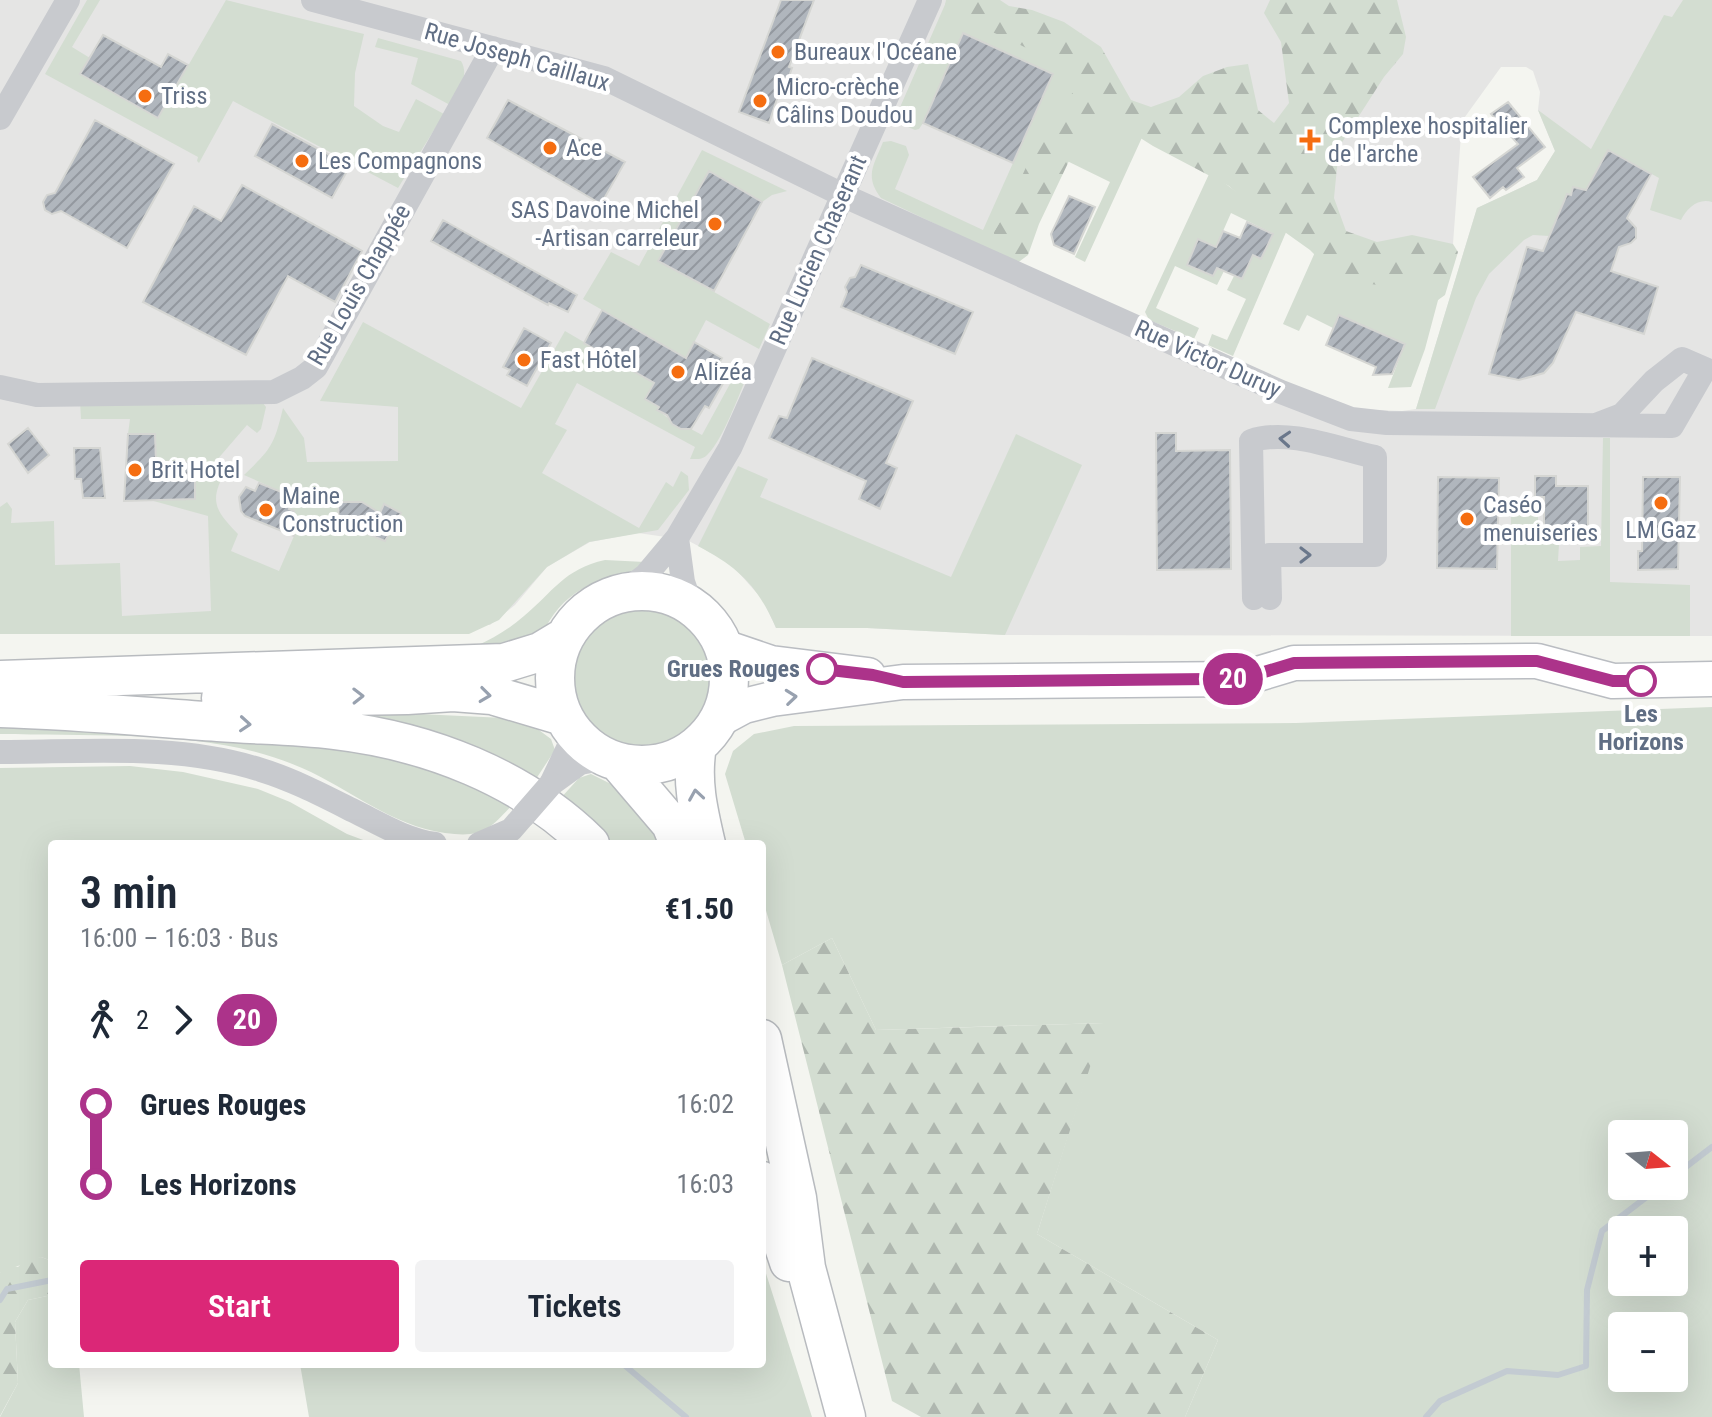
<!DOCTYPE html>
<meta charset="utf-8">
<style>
body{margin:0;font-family:"Roboto Condensed",sans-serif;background:#f2f2f3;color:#1f2937;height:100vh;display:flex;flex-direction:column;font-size:30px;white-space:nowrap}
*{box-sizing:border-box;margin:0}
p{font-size:26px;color:#747a83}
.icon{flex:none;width:44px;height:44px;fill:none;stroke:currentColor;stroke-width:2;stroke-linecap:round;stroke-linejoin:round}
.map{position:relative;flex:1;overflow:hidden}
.sheet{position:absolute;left:48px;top:840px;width:718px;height:528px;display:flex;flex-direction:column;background:#fff;border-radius:8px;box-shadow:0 8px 32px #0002}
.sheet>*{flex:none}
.badge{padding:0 16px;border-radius:26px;font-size:28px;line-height:52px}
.needle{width:52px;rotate:107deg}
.fabs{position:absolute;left:1608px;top:1120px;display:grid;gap:16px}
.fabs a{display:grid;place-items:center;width:80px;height:80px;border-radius:8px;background:#fff;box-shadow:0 8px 32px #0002;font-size:40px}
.map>.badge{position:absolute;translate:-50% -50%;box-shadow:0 0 0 4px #fff}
.legs{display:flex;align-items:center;gap:12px;height:88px;padding:0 32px;font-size:26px}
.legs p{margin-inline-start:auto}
.overview{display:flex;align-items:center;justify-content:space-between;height:136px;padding:0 32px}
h1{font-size:44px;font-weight:600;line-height:60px}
.cta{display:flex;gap:16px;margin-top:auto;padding:16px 32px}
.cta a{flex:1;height:92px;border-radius:8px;background:#db2777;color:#fff;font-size:32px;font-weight:600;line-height:92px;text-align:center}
.cta a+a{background:#f2f2f3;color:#1f2937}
ul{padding:0 32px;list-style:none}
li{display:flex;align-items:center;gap:28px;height:80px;font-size:30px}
li i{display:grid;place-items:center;width:12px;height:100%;margin:0 10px;background:currentColor}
li i::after{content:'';width:20px;height:20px;margin:-10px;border:6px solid;border-radius:50%;background:#fff}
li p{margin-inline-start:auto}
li:first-child i{background:linear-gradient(#0000 50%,currentColor 0)}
li:last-child i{background:linear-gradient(currentColor 50%,#0000 0)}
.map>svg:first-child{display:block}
.built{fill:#e5e5e4;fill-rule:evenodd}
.grass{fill:#d3ddd1;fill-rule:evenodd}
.forest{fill:url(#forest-firs)}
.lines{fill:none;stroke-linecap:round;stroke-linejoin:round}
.stream{stroke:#c3cbd2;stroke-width:6}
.building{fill:url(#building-hatch);stroke:#d5d6d3;stroke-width:2}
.secondary-casing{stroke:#babdc2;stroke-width:37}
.primary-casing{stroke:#b8bbbf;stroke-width:41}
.street{stroke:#c8cace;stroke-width:24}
.secondary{stroke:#fff;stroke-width:34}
.primary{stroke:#fff;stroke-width:38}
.street-bridge{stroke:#c8cace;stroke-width:24}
.oneway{stroke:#6a778b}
.oneway2{stroke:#98a1af}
.line-1-casing{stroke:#fff;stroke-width:18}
.line-1{stroke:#ac338a;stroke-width:12}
.poi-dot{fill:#f56d10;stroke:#fff;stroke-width:3}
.stop-1-dot{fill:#fff;stroke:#ac338a;stroke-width:4}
.labels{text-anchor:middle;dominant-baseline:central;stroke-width:8;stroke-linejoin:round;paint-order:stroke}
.poi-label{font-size:24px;fill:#606e84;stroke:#fff;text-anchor:start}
.street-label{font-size:24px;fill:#606e84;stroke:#fff}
.stop-label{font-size:24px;font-weight:bold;fill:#606e84;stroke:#fff;text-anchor:end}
</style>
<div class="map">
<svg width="1712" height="1417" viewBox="0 0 1712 1417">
<defs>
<pattern id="forest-firs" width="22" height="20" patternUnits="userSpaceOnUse" patternTransform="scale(2)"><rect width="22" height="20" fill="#d3ddd1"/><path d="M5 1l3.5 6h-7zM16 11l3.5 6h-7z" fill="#afb7af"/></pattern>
<pattern id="building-hatch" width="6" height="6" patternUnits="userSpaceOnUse" patternTransform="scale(2)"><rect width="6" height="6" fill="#b0b6bd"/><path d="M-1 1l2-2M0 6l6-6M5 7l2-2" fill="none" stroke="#93989f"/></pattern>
</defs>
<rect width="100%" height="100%" fill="#f4f5f0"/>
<!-- built -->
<path class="built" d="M0,0H1712V636L1005,635L867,628H776L763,600L730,563L687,540L638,533L590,542L547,567L515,605L490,625L0,634ZM1501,67H1526L1533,71L1540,92L1538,110L1555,151L1537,180L1477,208L1416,409L1402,411L1348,409L1014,261L1086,102L1386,275L1430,252L1453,244L1462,121Z"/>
<!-- grass -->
<path class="grass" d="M87,0H100L72,47L90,58L81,74L158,118L226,0L364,34L355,73L354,106L383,126L399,132L416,99L444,114L398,188L233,101L199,163L197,161L198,157L45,74Z
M947,0L1099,74L1145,131L1085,262L1075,257L1110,182L1061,158L1013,261L881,198C864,176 874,165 883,142L891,141L906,146L909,155L895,189L983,230L1013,163L923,123L919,129L915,130L894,121Z
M1683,0H1712V202C1698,198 1687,208 1681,220L1650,210L1659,178L1608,150L1590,182V191L1574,187L1571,195L1567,194L1549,236L1533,235L1524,240L1489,274L1476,298L1435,409H1416L1477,208L1537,180L1555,151L1538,110L1591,149L1664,15L1672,17Z
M378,38L461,61C470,76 458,91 450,105L411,84L418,58L375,47Z
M702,150L787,191L772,195L762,202L709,171L658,260L770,324L759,349L706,320L686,358L583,299L611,252L639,266Z
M1210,172L1287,230L1233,356L1208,345L1212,334L1227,340L1246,299L1227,290L1234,276L1242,279L1253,255L1262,258L1272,233L1231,213L1216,247L1198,239L1187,264L1213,276L1217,268L1224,271L1217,285L1175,266L1156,308L1199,328L1194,339L1149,320L1145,312Z
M1453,244L1425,349L1411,387L1388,388L1405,344L1340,315L1333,328L1307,315L1299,331L1283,324L1316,250Z
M363,322L521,408L565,331L654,383L646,399L659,407L658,410L681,429H691L702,435L737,371L747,376C738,397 723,439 708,454C703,460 697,459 690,459L695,447L577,383L555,424L567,430L542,473L639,528L666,482L673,487L681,471L688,476L689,490L658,530L589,542L547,567L499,620L469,634H0V507L7,502L12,509L11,523L54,521L55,565L120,563L122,616L211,611L208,516L150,500L195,499V461L156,462L155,434H128L130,419H81L80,401L260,399L266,407L261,429L257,433L247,425L216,461L227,469C208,501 215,510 238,534L231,551L279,571L294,536V512L289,509L294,497L244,475C272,448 274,445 283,408L304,438L307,462L398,461V407L320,401Z
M1016,434L1082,465L1005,635L867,628H776C757,585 739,568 698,546L738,466L768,479L760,497L951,577Z
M1603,438H1610V582L1690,585V636H1511V503H1538V544H1559L1558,561L1580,560V547L1601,546Z
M605,560L645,562L639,570C596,578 560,592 542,636L522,646H476C494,638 509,629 524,616C553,592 564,569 605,560Z
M568 679a73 73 0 1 1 146 0a73 73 0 1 1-146 0Z
M1712,707V1417H1185L1218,1340L1037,1234L1103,1023L876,1030L832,938L782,965L762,897V844H746L725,774L733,751L754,734L794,726L1296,723ZM1622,1134H1674V1186H1622ZM1622,1230H1674V1282H1622ZM1622,1326H1674V1378H1622Z
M355,711L524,719L551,739L555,750L534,782L356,723Z
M0,721L372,750L465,777L513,804C489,830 482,838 445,833C392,826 350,789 302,768C212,728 96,737 0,734Z
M130,766L183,772L258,789L290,802L347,834L374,844H52V1261L41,1257L0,1273V768Z
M591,774L625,791L663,844H607L559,800L579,778Z
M762,1261L812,1417H309L300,1364H762Z
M52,1295V1364H79L84,1417H0L18,1383L15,1322L28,1300Z"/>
<!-- forest -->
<path class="forest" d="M946,0H1000L1009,6L1032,10L1064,22L1101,47L1131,100L1151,107L1179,97L1203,76L1227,67L1248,64L1258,110L1274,123L1289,103L1281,42L1264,13L1270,0H1397L1406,37L1403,54L1384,77L1339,147L1334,198L1346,231L1377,242L1412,235L1453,244L1458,252L1445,295L1438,300L1418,274L1386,286L1355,282L1326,266L1310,250L1258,213L1229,186L1153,146L1112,120L1101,116L1089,119L1039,224L1028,255L1012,267L995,258L994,232L1006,212L1031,156L1058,110L1075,90V72C1050,62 1030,49 1006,38C983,27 963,24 945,5Z
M832,938L876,1030L1104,1023L1037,1234L1218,1340L1185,1417H921L892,1401L782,965Z
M41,1257L52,1261V1295L28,1300L15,1322L18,1383L0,1416V1273L7,1266L18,1267L26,1259Z"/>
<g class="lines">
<!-- stream -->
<path class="stream" d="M1674,1176L1712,1147
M0,1300L7,1289L52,1280
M623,1364L686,1417
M1426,1417L1440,1401L1507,1371L1558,1375L1586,1366L1587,1290L1602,1231L1661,1186"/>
</g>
<!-- building -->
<path class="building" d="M781,0H814L789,67L792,68L783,94L779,93L769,123L739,112Z
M963,33L1053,74L1013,163L923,123Z
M103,35L161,67L168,54L188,65L158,118L80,74Z
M508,100L625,162L601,204L487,138Z
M1508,102L1545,147L1517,168L1524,177L1506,190L1503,187L1490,198L1473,177L1518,144L1491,114Z
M95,120L174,164L127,248L61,211L52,214L45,210L43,202L47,195L55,193Z
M272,124L350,166L332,198L255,156Z
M1608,150L1651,174L1627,218L1636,228V238L1631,243L1619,247L1611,271L1658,287L1644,334L1576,312L1553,363L1544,373L1519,380L1489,374L1527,247L1543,251L1567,194L1571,195L1573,187L1586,190Z
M709,171L762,202L714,291L658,261Z
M242,185L362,251L335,302L288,276L246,355L143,302L194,206L221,221Z
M1069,196L1095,207L1074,254L1054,245L1051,234Z
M443,220L577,295L568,312L549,303L548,305L431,241Z
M1247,222L1273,234L1261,259L1253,255L1242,279L1217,268L1213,276L1187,265L1198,239L1216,247L1223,231L1240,238Z
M861,265L973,312L955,354L841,307L847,292L845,287L850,278L855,277Z
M602,310L686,358L694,342L722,358L718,365L723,368L719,376L725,380L709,408L705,406L691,429H681L672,424L667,415L657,410L659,407L645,399L654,383L584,343Z
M1339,315L1405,344L1392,374L1373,375L1376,367L1326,345Z
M524,328L551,343L527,386L507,375L510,370L503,367Z
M812,358L913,401L886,463L897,468L880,509L859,499L866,481L769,438L779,416L787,418Z
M28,428L49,455L28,473L8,444Z
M1156,433H1176V451L1230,450L1231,569L1157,570Z
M128,434H155L156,462L195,461V499L124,501Z
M74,448H100L105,498H83L81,479H75Z
M1535,476H1556V486H1588V539H1544V497H1535Z
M1438,477L1499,478L1497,569L1437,568Z
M1643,477H1680L1678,569L1638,570V551H1642Z
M259,483L294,497L289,509L294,511V536L245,516L241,511L239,497L246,487L255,491Z
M338,502H362L380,513L384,504L401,513L385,541L353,528L339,529Z"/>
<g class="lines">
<defs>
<path id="secondary" d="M724,647L771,663L868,675
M718,720L744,706L772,699L903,682L1241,679L1294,663L1537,661L1613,681L1712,679"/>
<path id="primary" d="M555 678a87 87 0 1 1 174 0a87 87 0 1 1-174 0Z
M0,680L504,663L540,652L565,637
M221,698L407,695L453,692L492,695L563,716
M0,708C73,710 146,717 218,722C257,725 296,725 334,730C428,741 522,777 590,844
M697,746C691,780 698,810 706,844
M619,763L671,824L679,844
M762,1039L797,1198L806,1268L846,1417
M762,1181L789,1262"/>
</defs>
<!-- secondary casing -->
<use href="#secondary" class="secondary-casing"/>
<!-- primary casing -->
<use href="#primary" class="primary-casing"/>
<!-- street -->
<path class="street" d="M313,0L604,78L851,199L1281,392L1351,419L1387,423L1672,426L1705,369L1682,359L1654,381L1622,415L1596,425
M0,118L68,0
M0,387L37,395L274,392L302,378L316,367L493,48
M677,538L683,582L691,605
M624,592L646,575L677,538L730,448L930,0
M1254,598L1251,441C1288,428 1338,449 1375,457V555H1269L1270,598
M0,752C86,752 178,743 261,770C294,780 326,797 356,812C382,825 407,840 435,844
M552,782L570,744L572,731
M551,784L580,763L607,758
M479,844L511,830L524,815"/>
<!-- secondary -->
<use href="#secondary" class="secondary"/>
<!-- primary -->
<use href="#primary" class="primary"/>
<!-- street-bridge -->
<path class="street-bridge" d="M524,815L551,784"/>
</g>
<!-- one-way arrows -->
<defs><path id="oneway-chevron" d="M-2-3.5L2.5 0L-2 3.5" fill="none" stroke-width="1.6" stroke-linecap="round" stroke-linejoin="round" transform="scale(2)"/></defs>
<g class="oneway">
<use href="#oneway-chevron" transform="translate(1285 439) rotate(-176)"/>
<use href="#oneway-chevron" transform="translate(1305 555)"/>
</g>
<g class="oneway2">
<use href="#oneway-chevron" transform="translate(485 695) rotate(7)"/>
<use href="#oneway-chevron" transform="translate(358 696) rotate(-1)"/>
<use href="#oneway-chevron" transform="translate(791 697) rotate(-6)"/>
<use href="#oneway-chevron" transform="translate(245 724) rotate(4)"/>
<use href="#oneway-chevron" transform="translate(696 795) rotate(-99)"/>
</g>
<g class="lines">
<defs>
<path id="line-1" d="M822,669L873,675L903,682L1210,679H1241L1294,663L1537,661L1613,681H1641"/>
</defs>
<!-- line-1 casing -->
<use href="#line-1" class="line-1-casing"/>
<!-- line-1 -->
<use href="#line-1" class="line-1"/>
</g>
<!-- markers -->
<g class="poi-dot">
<circle cx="778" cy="52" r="8"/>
<circle cx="145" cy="96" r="8"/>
<circle cx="760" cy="101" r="8"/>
<path d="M1306 128h8v8h8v8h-8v8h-8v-8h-8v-8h8z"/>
<circle cx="550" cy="148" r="8"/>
<circle cx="302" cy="161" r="8"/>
<circle cx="715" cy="224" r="8"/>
<circle cx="524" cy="360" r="8"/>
<circle cx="678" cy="372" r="8"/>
<circle cx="135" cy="470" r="8"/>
<circle cx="1661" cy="503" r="8"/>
<circle cx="266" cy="510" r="8"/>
<circle cx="1467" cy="519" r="8"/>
</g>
<g class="stop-1-dot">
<circle cx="822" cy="669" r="14"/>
<circle cx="1641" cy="681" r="14"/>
</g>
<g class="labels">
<!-- poi labels -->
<g class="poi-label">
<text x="794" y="52">Bureaux l'Océane</text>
<text x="776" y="87">Micro-crèche<tspan x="776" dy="28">Câlins Doudou</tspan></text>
<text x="161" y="96">Triss</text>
<text x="1328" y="126">Complexe hospitalier<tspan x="1328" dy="28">de l'arche</tspan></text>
<text x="566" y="148">Ace</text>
<text x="318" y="161">Les Compagnons</text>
<text x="699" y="210" text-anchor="end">SAS Davoine Michel<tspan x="699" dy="28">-Artisan carreleur</tspan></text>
<text x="540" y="360">Fast Hôtel</text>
<text x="694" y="372">Alizéa</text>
<text x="151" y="470">Brit Hotel</text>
<text x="282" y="496">Maine<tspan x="282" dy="28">Construction</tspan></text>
<text x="1483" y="505">Caséo<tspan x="1483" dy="28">menuiseries</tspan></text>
<text x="1661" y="530" text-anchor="middle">LM Gaz</text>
</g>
<!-- street labels -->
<g class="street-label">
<text transform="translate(517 57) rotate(16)">Rue Joseph Caillaux</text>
<text transform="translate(818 250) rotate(-66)">Rue Lucien Chaserant</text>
<text transform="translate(359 285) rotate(-60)">Rue Louis Chappée</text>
<text transform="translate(1208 359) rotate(24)">Rue Victor Duruy</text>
</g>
<!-- stop labels -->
<g class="stop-label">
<text x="800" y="669">Grues Rouges</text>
<text x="1641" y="714" text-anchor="middle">Les<tspan x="1641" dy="28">Horizons</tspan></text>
</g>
</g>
</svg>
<div class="fabs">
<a><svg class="needle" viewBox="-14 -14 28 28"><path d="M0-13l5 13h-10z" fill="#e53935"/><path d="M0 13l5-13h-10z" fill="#747a83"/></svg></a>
<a>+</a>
<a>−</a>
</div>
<b class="badge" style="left:1233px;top:679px;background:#ac338a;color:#fff">20</b>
<section class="sheet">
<div class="overview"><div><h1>3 min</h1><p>16:00 – 16:03 · Bus</p></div><b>€1.50</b></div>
<div class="legs"><svg class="icon" aria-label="walk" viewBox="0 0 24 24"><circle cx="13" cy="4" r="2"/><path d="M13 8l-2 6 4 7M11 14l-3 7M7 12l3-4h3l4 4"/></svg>2<svg class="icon" aria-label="forward" viewBox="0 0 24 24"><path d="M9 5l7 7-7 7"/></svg><b class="badge" style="background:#ac338a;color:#fff">20</b></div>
<ul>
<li><i style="color:#ac338a"></i><b>Grues Rouges</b><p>16:02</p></li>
<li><i style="color:#ac338a"></i><b>Les Horizons</b><p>16:03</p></li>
</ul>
<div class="cta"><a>Start</a><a>Tickets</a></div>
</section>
</div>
